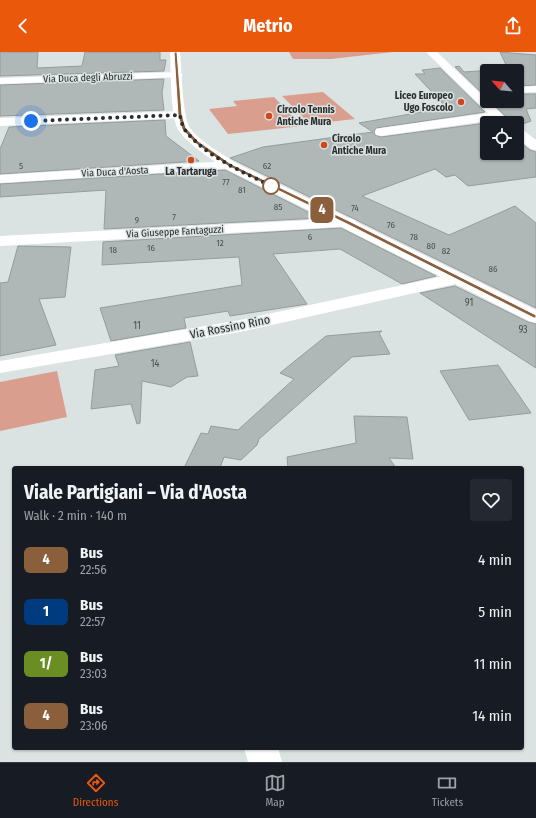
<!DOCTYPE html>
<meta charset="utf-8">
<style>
body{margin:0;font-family:"Fira Sans Condensed",sans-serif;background:#242831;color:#f1f3f6;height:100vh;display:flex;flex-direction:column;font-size:15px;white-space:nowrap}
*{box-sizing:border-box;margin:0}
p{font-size:13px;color:#9ea1a6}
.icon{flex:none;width:22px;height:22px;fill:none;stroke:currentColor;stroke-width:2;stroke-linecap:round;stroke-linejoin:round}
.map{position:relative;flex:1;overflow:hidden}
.side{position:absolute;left:12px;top:414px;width:512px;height:284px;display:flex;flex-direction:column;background:#171b24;border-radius:4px;box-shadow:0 1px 3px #0004}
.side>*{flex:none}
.badge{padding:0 8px;border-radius:6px;font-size:14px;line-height:26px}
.needle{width:26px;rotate:297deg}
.tools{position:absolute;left:480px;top:12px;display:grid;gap:8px}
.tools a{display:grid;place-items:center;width:44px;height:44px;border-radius:4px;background:#171b24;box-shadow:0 1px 3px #0004;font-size:20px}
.you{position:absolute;width:20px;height:20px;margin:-10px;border:3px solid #fff;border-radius:50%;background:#1a73e8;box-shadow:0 0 0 6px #1a73e833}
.map>.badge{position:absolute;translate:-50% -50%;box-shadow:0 0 0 2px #fff}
.round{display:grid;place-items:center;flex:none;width:42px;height:42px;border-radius:4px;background:#242831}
.head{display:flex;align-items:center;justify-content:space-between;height:68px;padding:0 12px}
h1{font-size:19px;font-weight:700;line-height:30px}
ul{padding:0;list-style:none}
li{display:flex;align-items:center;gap:12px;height:52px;padding:0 12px}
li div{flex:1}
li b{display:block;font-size:15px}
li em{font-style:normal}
li .badge{min-width:44px;font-weight:700;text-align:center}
header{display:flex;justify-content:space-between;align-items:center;height:52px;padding:0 12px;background:#ea580c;color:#fff;font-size:18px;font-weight:700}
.tabs{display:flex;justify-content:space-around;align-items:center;height:56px;border-top:1px solid #363941;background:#171b24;font-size:11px;color:#9ea1a6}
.tabs a{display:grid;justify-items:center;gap:2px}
.tabs .active{color:#ea580c}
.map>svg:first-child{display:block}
.green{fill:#d99e8d}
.building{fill:#afb7b7;stroke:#959c9c}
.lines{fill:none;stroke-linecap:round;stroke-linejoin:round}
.street{fill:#fff;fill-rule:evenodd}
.secondary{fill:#fff;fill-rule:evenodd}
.line{fill:#8b5e3c;stroke:#fff}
.walk{stroke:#2b2e2e;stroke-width:4;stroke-dasharray:0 7.2}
.poi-dot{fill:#d0471d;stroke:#dae2e2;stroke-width:1.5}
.stop-dot{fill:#fff;stroke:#8b5e3c;stroke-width:2}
.labels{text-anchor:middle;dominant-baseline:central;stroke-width:3;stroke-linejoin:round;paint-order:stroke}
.far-number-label{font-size:9px;fill:#4c5050}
.far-street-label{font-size:10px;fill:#2b2e2e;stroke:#dae2e2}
.far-poi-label{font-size:10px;font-weight:bold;fill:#2b2e2e;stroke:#dae2e2;text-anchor:start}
.number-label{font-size:10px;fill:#4c5050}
.street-label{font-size:12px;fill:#2b2e2e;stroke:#dae2e2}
</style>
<header><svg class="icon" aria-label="back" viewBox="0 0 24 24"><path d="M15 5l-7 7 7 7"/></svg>Metrio<svg class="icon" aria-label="share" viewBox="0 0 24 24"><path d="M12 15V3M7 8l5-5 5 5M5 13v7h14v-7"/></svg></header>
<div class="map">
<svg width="536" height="710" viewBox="0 0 536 710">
<rect width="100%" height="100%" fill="#dae2e2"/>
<!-- green -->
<path class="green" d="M289,0H393L331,7H293Z
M323,40L355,67L310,72L282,44Z
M274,45L302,74L228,82L209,57L237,54L233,49Z
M57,319L67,365L0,379V330Z"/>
<!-- building -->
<path class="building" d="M0,0H38L37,16L82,14L85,0H160V8H166L164,19L0,24Z
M500,0L536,3V33L517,34V19H487V46L455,15L459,14L464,20L508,17Z
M440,16L485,60L376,76L374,80L375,83L381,85L494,70L496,71H487V101H517V88L530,98L536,100V125L468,134L455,123L446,125L435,117L362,144L449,183L515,154L536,171V256L230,106L263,95L373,80L359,71L422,60L418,57L445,54L415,22H425L422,18Z
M164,27L162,41L164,58L0,64V33Z
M517,42H536V56L526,57L531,69L517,74V71H512L490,49H517Z
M165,68L166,84L199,109L0,122V97L9,75Z
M225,118L320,166L104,177L106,138L0,145V132Z
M341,176L436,224L402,232L340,197L273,202L307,252L230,264L228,259L184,266L186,276L111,289L100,256L242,233L239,205L102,213L103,190Z
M18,194L71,195L65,245L39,247L56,293L0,304V231L8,230Z
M455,234L528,270L536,272V316L420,241Z
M382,279L379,281L390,302L352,305L259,387L257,393L241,408L224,405L220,416H184L201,381L208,382L211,374L238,378L294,327L280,321L326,284Z
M190,290L198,324L187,325L171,335L142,329L140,371L137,372L131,352L91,357L95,318L119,314L115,303Z
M498,313L531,361L469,368L440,319Z
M354,364L407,365L413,407L389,406L396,416H288L287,405L356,391Z"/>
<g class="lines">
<!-- street -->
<path class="street" d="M426,0H437L511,71H498L495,68L381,84L376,83L375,80L376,77L381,76L488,61Z
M177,20L183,23L181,25L0,32V26Z
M536,34V40L517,41V35Z
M180,59L184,60L186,63L184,66L0,74V66Z
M517,76L522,77L536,88V98L531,97L517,86Z
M229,109L234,110L236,113L234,116L0,131V123Z
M349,166L355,168L357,171L355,174L0,194V184Z
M458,221L464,222L467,226L464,230L240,280L0,321V309L240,268Z
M244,696H278L282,710H248Z"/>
<!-- secondary -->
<path class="secondary" d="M170,0H180C182,16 182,64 190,76C200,90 220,100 234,110L536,258V271L529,269L224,116C209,105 190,94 179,79C170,67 171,17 170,0Z"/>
</g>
<!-- line -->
<path class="line" d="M174,0H177L182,63L186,76L198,89L231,112L351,170L536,263V266H534L347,172L228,114L195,91L182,77L178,63Z"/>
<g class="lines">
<!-- walk -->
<path class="walk" d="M31,69L180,63C181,68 182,74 185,78C205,104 243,120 271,134"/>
</g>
<!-- markers -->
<g class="poi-dot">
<circle cx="461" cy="50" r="4"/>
<circle cx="269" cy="64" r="4"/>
<circle cx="324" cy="93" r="4"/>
<circle cx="191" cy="108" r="4"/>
</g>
<circle class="stop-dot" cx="271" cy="134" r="8"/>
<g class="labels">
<!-- far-number labels -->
<g class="far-number-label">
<text x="21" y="114">5</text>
<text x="267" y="114">62</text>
<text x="226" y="130">77</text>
<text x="242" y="138">81</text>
<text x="278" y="155">85</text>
<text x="355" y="156">74</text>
<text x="174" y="165">7</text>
<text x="137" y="168">9</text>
<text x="391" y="173">76</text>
<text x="310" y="185">6</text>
<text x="414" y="185">78</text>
<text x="220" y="191">12</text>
<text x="431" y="194">80</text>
<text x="151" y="196">16</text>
<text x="113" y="198">18</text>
<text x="446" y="199">82</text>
<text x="493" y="217">86</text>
</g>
<!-- far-street labels -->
<g class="far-street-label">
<text transform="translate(88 26) rotate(-2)">Via Duca degli Abruzzi</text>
<text transform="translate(115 120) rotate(-3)">Via Duca d'Aosta</text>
<text transform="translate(175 180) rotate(-3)">Via Giuseppe Fantaguzzi</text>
</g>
<!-- far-poi labels -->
<g class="far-poi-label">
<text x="453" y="44" text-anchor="end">Liceo Europeo<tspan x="453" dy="12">Ugo Foscolo</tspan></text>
<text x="277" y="58">Circolo Tennis<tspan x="277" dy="12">Antiche Mura</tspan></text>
<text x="332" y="87">Circolo<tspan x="332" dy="12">Antiche Mura</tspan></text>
<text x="191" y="120" text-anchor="middle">La Tartaruga</text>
</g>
<!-- number labels -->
<g class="number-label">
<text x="469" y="251">91</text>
<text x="137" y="274">11</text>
<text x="523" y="278">93</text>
<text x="155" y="312">14</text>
</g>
<!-- street labels -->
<g class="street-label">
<text transform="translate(230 275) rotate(-11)">Via Rossino Rino</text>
</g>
</g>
</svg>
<div class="tools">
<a><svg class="needle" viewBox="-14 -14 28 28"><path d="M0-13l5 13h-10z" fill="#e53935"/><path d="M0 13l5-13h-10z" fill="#9ea1a6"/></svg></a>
<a><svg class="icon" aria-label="locate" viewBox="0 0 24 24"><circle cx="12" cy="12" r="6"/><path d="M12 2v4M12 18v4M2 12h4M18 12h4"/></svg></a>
</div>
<div class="you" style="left:31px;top:69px"></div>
<b class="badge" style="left:322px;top:158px;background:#8b5e3c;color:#fff">4</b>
<section class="side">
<div class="head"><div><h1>Viale Partigiani – Via d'Aosta</h1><p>Walk · 2 min · 140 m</p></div><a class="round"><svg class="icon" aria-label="heart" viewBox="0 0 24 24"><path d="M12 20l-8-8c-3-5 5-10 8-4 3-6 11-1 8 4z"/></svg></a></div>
<ul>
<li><span class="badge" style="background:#8b5e3c;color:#fff">4</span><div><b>Bus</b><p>22:56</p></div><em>4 min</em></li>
<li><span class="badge" style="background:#003b80;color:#fff">1</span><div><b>Bus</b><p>22:57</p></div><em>5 min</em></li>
<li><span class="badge" style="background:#6b8e23;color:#fff">1/</span><div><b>Bus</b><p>23:03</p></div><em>11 min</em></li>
<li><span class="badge" style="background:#8b5e3c;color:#fff">4</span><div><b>Bus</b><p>23:06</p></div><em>14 min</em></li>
</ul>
</section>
</div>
<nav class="tabs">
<a class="active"><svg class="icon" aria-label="directions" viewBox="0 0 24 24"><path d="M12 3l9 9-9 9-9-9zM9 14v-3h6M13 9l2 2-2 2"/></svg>Directions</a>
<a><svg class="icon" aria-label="map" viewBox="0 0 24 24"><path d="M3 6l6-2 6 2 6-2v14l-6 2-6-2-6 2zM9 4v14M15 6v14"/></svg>Map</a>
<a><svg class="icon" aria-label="tickets" viewBox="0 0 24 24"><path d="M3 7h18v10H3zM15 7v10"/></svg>Tickets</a>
</nav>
